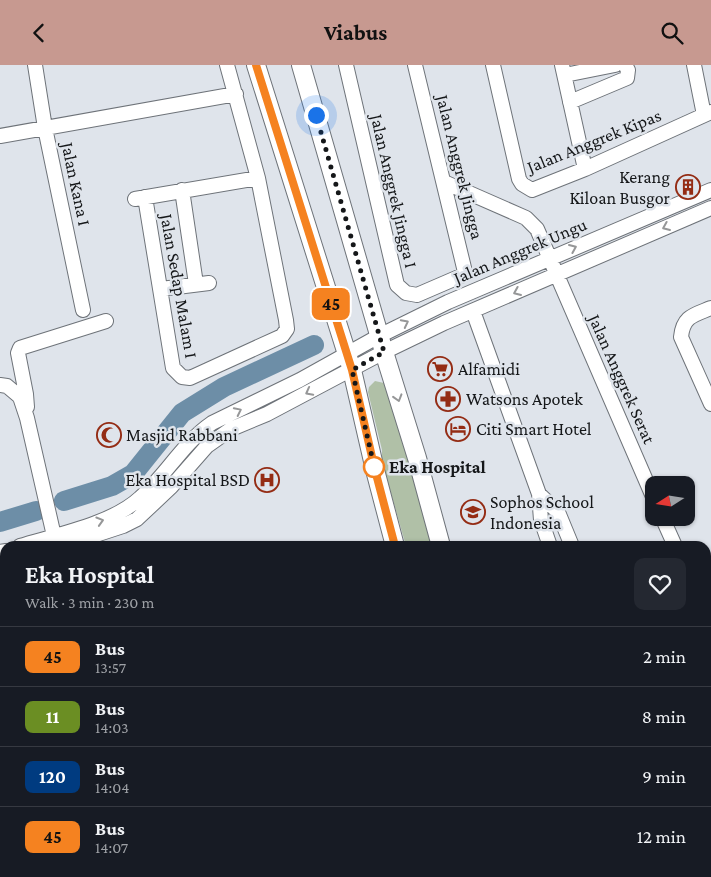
<!DOCTYPE html>
<meta charset="utf-8">
<style>
body{margin:0;font-family:"Crimson Pro",serif;background:#242831;color:#f1f3f6;height:100vh;display:flex;flex-direction:column;font-size:19px;white-space:nowrap}
*{box-sizing:border-box;margin:0}
p{font-size:16px;color:#9ea1a6}
.icon{flex:none;width:28px;height:28px;fill:none;stroke:currentColor;stroke-width:2;stroke-linecap:round;stroke-linejoin:round}
.map{position:relative;flex:1;overflow:hidden}
.details{position:absolute;left:0px;top:476px;width:711px;height:336px;display:flex;flex-direction:column;background:#171b24;border-radius:15px 15px 0 0;box-shadow:0 1px 4px #0004}
.details>*{flex:none}
.badge{padding:0 10px;border-radius:8px;font-size:18px;line-height:32px}
.needle{width:32px;rotate:258deg}
.tools{position:absolute;left:645px;top:411px;display:grid;gap:10px}
.tools a{display:grid;place-items:center;width:50px;height:50px;border-radius:10px;background:#171b24;box-shadow:0 1px 4px #0004;font-size:25px}
.you{position:absolute;width:25px;height:25px;margin:-12px;border:4px solid #fff;border-radius:50%;background:#1a73e8;box-shadow:0 0 0 8px #1a73e833}
.map>.badge{position:absolute;translate:-50% -50%;box-shadow:0 0 0 2px #fff}
.round{display:grid;place-items:center;flex:none;width:52px;height:52px;border-radius:10px;background:#242831}
.summary{display:flex;align-items:center;justify-content:space-between;height:85px;padding:0 25px}
h1{font-size:24px;font-weight:700;line-height:38px}
ul{padding:0;list-style:none}
li{display:flex;align-items:center;gap:15px;height:60px;padding:0 25px;border-top:1px solid #363941}
li div{flex:1}
li b{display:block;font-size:19px}
li em{font-style:normal}
li .badge{min-width:55px;font-weight:700;text-align:center}
header{display:flex;justify-content:space-between;align-items:center;height:65px;padding:0 25px;background:#c79990;color:#111;font-size:22px;font-weight:700}
.map>svg:first-child{display:block}
.green{fill:#b0c0a7}
.lines{fill:none;stroke-linecap:round;stroke-linejoin:round}
.river{stroke:#6d8ea7;stroke-width:20}
.minor-casing{stroke:#6e7379;stroke-width:16}
.major-casing{stroke:#6e7379;stroke-width:20}
.minor{stroke:#fff;stroke-width:14}
.major{stroke:#fff;stroke-width:18}
.oneway{stroke:#969798}
.line-casing{stroke:#fff;stroke-width:11}
.line{stroke:#f58220;stroke-width:8}
.walk{stroke:#151719;stroke-width:5;stroke-dasharray:0 9}
.stop-dot{fill:#fff;stroke:#f58220;stroke-width:2.5}
.labels{text-anchor:middle;dominant-baseline:central;stroke-width:5;stroke-linejoin:round;paint-order:stroke}
.street-label{font-size:18px;fill:#151719;stroke:#dfe4eb}
.poi-label{font-size:18px;fill:#151719;stroke:#dfe4eb;text-anchor:start}
.stop-label{font-size:18px;font-weight:bold;fill:#151719;stroke:#dfe4eb;text-anchor:start}
</style>
<header><svg class="icon" aria-label="back" viewBox="0 0 24 24"><path d="M15 5l-7 7 7 7"/></svg>Viabus<svg class="icon" aria-label="search" viewBox="0 0 24 24"><circle cx="10" cy="10" r="6"/><path d="M15 15l6 6"/></svg></header>
<div class="map">
<svg width="711" height="812" viewBox="0 0 711 812">
<rect width="100%" height="100%" fill="#dfe4eb"/>
<!-- green -->
<path class="green" d="M375,316L384,318L387,322L433,481H406L382,397V385L368,327L369,322Z
M706,597L711,609V742L706,744Z
M300,808H477L478,812H299Z"/>
<g class="lines">
<!-- river -->
<path class="river" d="M64,436L112,421L133,409L182,348L224,322L314,280
M0,457L36,446"/>
<defs>
<path id="minor" d="M35,0L45,63L83,245
M346,0L397,220L406,228L417,230L461,211L465,207L415,0
M493,0L519,114L522,119L532,125L585,104L711,47
M562,0L585,104
M694,0L704,50
M565,10L615,0
M570,37L627,13L628,5L625,0
M0,71L236,29
M444,117L526,153L537,164L654,434
M182,125L196,219
M145,132L173,303L182,312L190,313L282,271L287,264L286,255L258,113L227,0
M135,134L258,113
M161,224L209,218
M711,243C694,250 683,251 681,272L711,339
M473,246L539,429L541,455L550,481
M0,320L7,321L20,332L27,353L54,471
M27,342L26,329L18,288L20,283L106,256
M539,429L558,447L572,481
M662,452L675,481
M20,481C56,470 112,459 140,433C166,410 183,378 212,358L300,315L379,271L448,237L711,125
M62,481L123,461L137,454L171,422L207,381L231,364L267,349L384,287L444,258L711,143
M0,487L5,486
M0,504L5,500
M706,554L711,565
M0,567L5,589
M0,633L5,653
M0,733L5,731
M0,750L5,747
M60,808L61,812
M75,808L77,812
M288,812L290,808
M701,812L711,808"/>
<path id="major" d="M256,0L352,305L375,405L395,481
M301,0L384,287L417,393L441,481
M706,755L711,753
M706,792L711,790
M491,808L492,812
M579,812L588,808
M662,812L671,808"/>
</defs>
<!-- minor casing -->
<use href="#minor" class="minor-casing"/>
<!-- major casing -->
<use href="#major" class="major-casing"/>
<!-- minor -->
<use href="#minor" class="minor"/>
<!-- major -->
<use href="#major" class="major"/>
</g>
<!-- one-way arrows -->
<defs><path id="oneway-chevron" d="M-2-3.5L2.5 0L-2 3.5" fill="none" stroke-width="1.6" stroke-linecap="round" stroke-linejoin="round" transform="scale(1.25)"/></defs>
<g class="oneway">
<use href="#oneway-chevron" transform="translate(666 162) rotate(157)"/>
<use href="#oneway-chevron" transform="translate(573 183) rotate(-23)"/>
<use href="#oneway-chevron" transform="translate(517 227) rotate(157)"/>
<use href="#oneway-chevron" transform="translate(405 258) rotate(-27)"/>
<use href="#oneway-chevron" transform="translate(309 327) rotate(152)"/>
<use href="#oneway-chevron" transform="translate(398 333) rotate(73)"/>
<use href="#oneway-chevron" transform="translate(238 346) rotate(-26)"/>
<use href="#oneway-chevron" transform="translate(100 456) rotate(-17)"/>
</g>
<g class="lines">
<defs>
<path id="line" d="M256,0L352,305L375,405L395,481"/>
</defs>
<!-- line casing -->
<use href="#line" class="line-casing"/>
<!-- line -->
<use href="#line" class="line"/>
<!-- walk -->
<path class="walk" d="M316,50L384,287L352,305L375,405L374,402"/>
</g>
<!-- icons -->
<defs>
<symbol id="building-ring" viewBox="-11 -11 22 22"><circle r="9.5" fill="#dfe4eb" stroke="#942c14" stroke-width="1.5"/><path d="M-4-6H4V6H1V3H-1V6H-4ZM-2.5-4.3h1.7v1.8h-1.7ZM.8-4.3h1.7v1.8H.8ZM-2.5-1h1.7V.8h-1.7ZM.8-1h1.7V.8H.8Z" fill="#942c14"/></symbol>
<symbol id="supermarket-ring" viewBox="-11 -11 22 22"><circle r="9.5" fill="#dfe4eb" stroke="#942c14" stroke-width="1.5"/><path d="M-6-5.5h2.5l.6 2H6L4.5 2H-2.5L-4.4-4H-6ZM-1.5 3.2a1.3 1.3 0 1 0 .1 0ZM3 3.2a1.3 1.3 0 1 0 .1 0Z" fill="#942c14"/></symbol>
<symbol id="pharmacy-ring" viewBox="-11 -11 22 22"><circle r="9.5" fill="#dfe4eb" stroke="#942c14" stroke-width="1.5"/><path d="M-2-6h4v4h4v4h-4v4h-4v-4h-4v-4h4Z" fill="#942c14"/></symbol>
<symbol id="hotel-ring" viewBox="-11 -11 22 22"><circle r="9.5" fill="#dfe4eb" stroke="#942c14" stroke-width="1.5"/><path d="M-6-4.5h1.5V1H6V5H4.5V3h-9V5H-6ZM-4 0a1.8 1.8 0 1 1 3.6 0ZM.5 0V-2.5h3Q6-2.5 6 0Z" fill="#942c14"/></symbol>
<symbol id="mosque-ring" viewBox="-11 -11 22 22"><circle r="9.5" fill="#dfe4eb" stroke="#942c14" stroke-width="1.5"/><path d="M3.5-4.9A6 6 0 1 0 3.5 4.9A5 5 0 1 1 3.5-4.9Z" fill="#942c14"/></symbol>
<symbol id="hospital-ring" viewBox="-11 -11 22 22"><circle r="9.5" fill="#dfe4eb" stroke="#942c14" stroke-width="1.5"/><path d="M-5-5h3v3.5h4V-5h3V5h-3V1.5h-4V5h-3Z" fill="#942c14"/></symbol>
<symbol id="school-ring" viewBox="-11 -11 22 22"><circle r="9.5" fill="#dfe4eb" stroke="#942c14" stroke-width="1.5"/><path d="M0-5L7-2L0 1L-7-2ZM-4 1L0 2.5L4 1V4Q0 6-4 4Z" fill="#942c14"/></symbol>
</defs>
<g fill-rule="evenodd">
<use href="#building-ring" x="674" y="108" width="28" height="28"/>
<use href="#supermarket-ring" x="426" y="290" width="28" height="28"/>
<use href="#pharmacy-ring" x="434" y="320" width="28" height="28"/>
<use href="#hotel-ring" x="444" y="350" width="28" height="28"/>
<use href="#mosque-ring" x="95" y="356" width="28" height="28"/>
<use href="#hospital-ring" x="253" y="401" width="28" height="28"/>
<use href="#school-ring" x="459" y="433" width="28" height="28"/>
</g>
<!-- markers -->
<circle class="stop-dot" cx="374" cy="402" r="10"/>
<g class="labels">
<!-- street labels -->
<g class="street-label">
<text transform="translate(594 76) rotate(-22)">Jalan Anggrek Kipas</text>
<text transform="translate(460 102) rotate(76)">Jalan Anggrek Jingga</text>
<text transform="translate(76 119) rotate(78)">Jalan Kana I</text>
<text transform="translate(394 126) rotate(77)">Jalan Anggrek Jingga I</text>
<text transform="translate(520 186) rotate(-23)">Jalan Anggrek Ungu</text>
<text transform="translate(179 221) rotate(80)">Jalan Sedap Malam I</text>
<text transform="translate(622 314) rotate(66)">Jalan Anggrek Serat</text>
</g>
<!-- poi labels -->
<g class="poi-label">
<text x="670" y="112" text-anchor="end">Kerang<tspan x="670" dy="21">Kiloan Busgor</tspan></text>
<text x="458" y="304">Alfamidi</text>
<text x="466" y="334">Watsons Apotek</text>
<text x="476" y="364">Citi Smart Hotel</text>
<text x="126" y="370">Masjid Rabbani</text>
<text x="250" y="415" text-anchor="end">Eka Hospital BSD</text>
<text x="490" y="437">Sophos School<tspan x="490" dy="21">Indonesia</tspan></text>
</g>
<!-- stop labels -->
<g class="stop-label">
<text x="389" y="402">Eka Hospital</text>
</g>
</g>
</svg>
<div class="tools">
<a><svg class="needle" viewBox="-14 -14 28 28"><path d="M0-13l5 13h-10z" fill="#e53935"/><path d="M0 13l5-13h-10z" fill="#9ea1a6"/></svg></a>
</div>
<div class="you" style="left:316px;top:50px"></div>
<b class="badge" style="left:331px;top:239px;background:#f58220;color:#111">45</b>
<section class="details">
<div class="summary"><div><h1>Eka Hospital</h1><p>Walk · 3 min · 230 m</p></div><a class="round"><svg class="icon" aria-label="heart" viewBox="0 0 24 24"><path d="M12 20l-8-8c-3-5 5-10 8-4 3-6 11-1 8 4z"/></svg></a></div>
<ul>
<li><span class="badge" style="background:#f58220;color:#111">45</span><div><b>Bus</b><p>13:57</p></div><em>2 min</em></li>
<li><span class="badge" style="background:#6b8e23;color:#fff">11</span><div><b>Bus</b><p>14:03</p></div><em>8 min</em></li>
<li><span class="badge" style="background:#003b80;color:#fff">120</span><div><b>Bus</b><p>14:04</p></div><em>9 min</em></li>
<li><span class="badge" style="background:#f58220;color:#111">45</span><div><b>Bus</b><p>14:07</p></div><em>12 min</em></li>
</ul>
</section>
</div>
